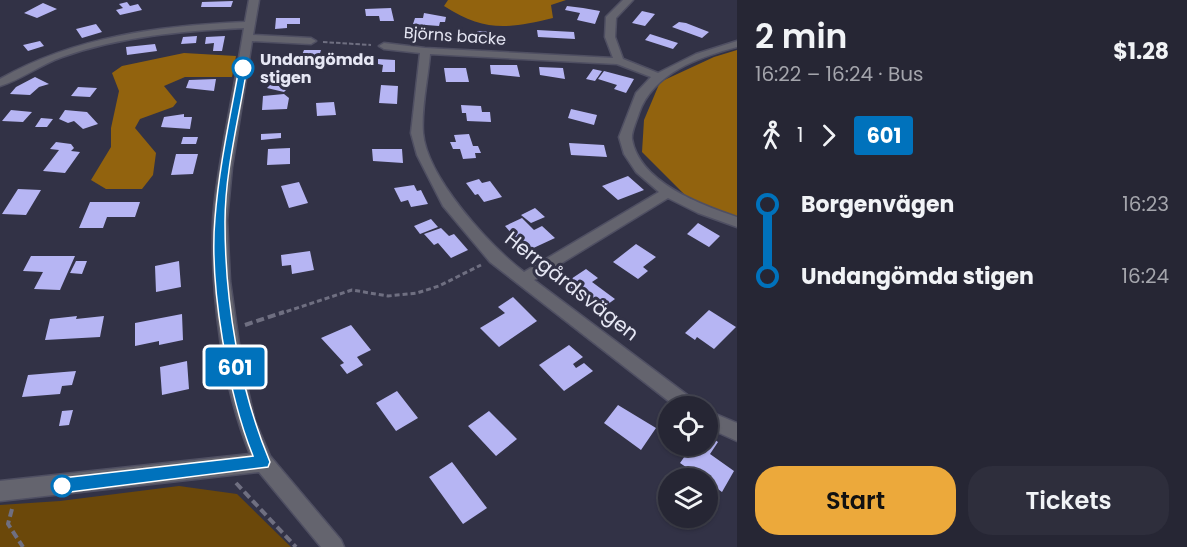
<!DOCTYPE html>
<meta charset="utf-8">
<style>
body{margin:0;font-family:Poppins,sans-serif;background:#2e2e3c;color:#f1f3f6;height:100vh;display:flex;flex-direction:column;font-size:22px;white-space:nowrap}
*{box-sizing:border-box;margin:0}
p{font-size:20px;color:#a4a5ac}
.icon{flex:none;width:33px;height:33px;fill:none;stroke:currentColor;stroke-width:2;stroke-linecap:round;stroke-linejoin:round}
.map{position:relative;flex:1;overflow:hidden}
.details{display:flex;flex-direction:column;background:#262634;width:450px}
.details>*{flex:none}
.badge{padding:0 12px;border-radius:4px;font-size:21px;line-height:39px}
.tools{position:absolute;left:658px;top:396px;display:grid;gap:12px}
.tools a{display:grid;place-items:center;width:60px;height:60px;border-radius:50%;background:#262634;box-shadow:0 2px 4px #0004,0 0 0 2px #42434f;font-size:30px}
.map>.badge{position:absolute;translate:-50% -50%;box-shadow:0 0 0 3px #fff}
.legs{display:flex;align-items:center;gap:9px;height:66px;padding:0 18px;font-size:20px}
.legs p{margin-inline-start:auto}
.head{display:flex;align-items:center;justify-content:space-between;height:102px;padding:0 18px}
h1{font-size:33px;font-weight:600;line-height:45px}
.primary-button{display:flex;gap:12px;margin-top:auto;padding:12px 18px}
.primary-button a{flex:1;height:69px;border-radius:24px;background:#eca93b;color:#111;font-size:24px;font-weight:600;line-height:69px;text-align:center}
.primary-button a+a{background:#2e2e3c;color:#f1f3f6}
ul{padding:0 18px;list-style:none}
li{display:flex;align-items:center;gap:21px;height:72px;font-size:22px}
li i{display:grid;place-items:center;width:9px;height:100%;margin:0 8px;background:currentColor}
li i::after{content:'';width:15px;height:15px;margin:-8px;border:4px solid;border-radius:50%;background:#262634}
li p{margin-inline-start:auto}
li:first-child i{background:linear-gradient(#0000 50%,currentColor 0)}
li:last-child i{background:linear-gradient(currentColor 50%,#0000 0)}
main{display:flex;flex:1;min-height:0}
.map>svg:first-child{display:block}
.green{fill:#6b480a}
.forest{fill:#92630e}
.building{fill:#b6b5f3}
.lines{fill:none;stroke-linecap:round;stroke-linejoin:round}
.minor-casing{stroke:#4f4f62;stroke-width:3}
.path-far2{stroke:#6f6f81;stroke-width:2;stroke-dasharray:4.5 2;stroke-linecap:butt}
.path-far1{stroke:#6f6f81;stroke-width:3;stroke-dasharray:5 3;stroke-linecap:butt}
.path{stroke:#6f6f81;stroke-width:4;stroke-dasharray:8 4;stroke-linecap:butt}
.minor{fill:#64646e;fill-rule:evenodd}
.line-1{fill:#0072bc;stroke:#fff;stroke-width:1.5}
.stop-1-dot{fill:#fff;stroke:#0072bc;stroke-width:3}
.labels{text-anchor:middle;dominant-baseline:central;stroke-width:6;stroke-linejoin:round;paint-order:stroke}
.far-street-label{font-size:16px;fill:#e6e7f4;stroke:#323246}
.far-stop-label{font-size:16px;font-weight:bold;fill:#e6e7f4;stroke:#323246;text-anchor:start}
.street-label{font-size:20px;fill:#e6e7f4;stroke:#323246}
</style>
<main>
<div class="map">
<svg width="737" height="547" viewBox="0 0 737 547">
<rect width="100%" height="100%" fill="#323246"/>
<!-- green -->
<path class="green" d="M179,486L237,494L291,547H0V505L60,501Z"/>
<!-- forest -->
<path class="forest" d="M448,0H566L551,5L553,18C508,29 484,32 444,6Z
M737,50V219L690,200L642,152L644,120L660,82L714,57Z
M184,53L236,56L232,77H185L164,86L177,102L173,107L140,119L135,128L156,153L153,175L142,189H106L91,180L111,147V128L119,91L112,73L122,66Z"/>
<!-- building -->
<path class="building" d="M233,1L231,7H201L202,2Z
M127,2L130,6L138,4L142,10L120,15L116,10L123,8L119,4Z
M43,3L57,9L37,18L24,13Z
M567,6L583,8L600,11L595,24L577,20L580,13L565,10Z
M391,8L394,21H380L379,16H366L365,9Z
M642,11L655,14L645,26L632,23Z
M424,13L446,17L445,22H440L439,26L413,24L415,18H423Z
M276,18H300V24H287V28L275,29Z
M679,22L686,23L709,32L702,38L672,27Z
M96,24L102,32L82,38L76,29Z
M537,30L574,32L575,39L538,37Z
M477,31L494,32V38L476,37Z
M650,34L678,43L673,49L645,40Z
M197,36L196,43L181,44L183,37Z
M225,36L222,51H213L214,43L205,44L206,37Z
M40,41L44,46L28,51L23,45Z
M155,44L157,51L127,55L126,47Z
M304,50H321L317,63H305L307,55H302Z
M378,59L395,60V72H382L383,65L378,64Z
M490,65H517L520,77L491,74Z
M539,67L563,68L565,79L540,75Z
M444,68H466L469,82H446Z
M593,69L602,71L595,81L586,79Z
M604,71L634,79L626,93L614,89L617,85L598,79Z
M35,77L49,84L39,87L30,95L10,94L16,87Z
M216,79L214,91L186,88L189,80Z
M271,84L288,88L284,92L267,88Z
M381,85L398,86L397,104L379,103Z
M78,87L97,88L90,97L71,96Z
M284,94L289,98L287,109L262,110L263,96Z
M334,102L336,115L317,116L316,103Z
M461,105L481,106L482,112H490L491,122L467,121L466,113H462Z
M571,109L597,115L594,125L568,118Z
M11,110L32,112L23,122L2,121Z
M65,110L87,112L98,124L83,129L74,121L68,123L59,119Z
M184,114V117H192L190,129L161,127L164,117Z
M41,118L53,119L47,127H35Z
M281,133V138L261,140V134Z
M469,134L473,146H478L481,153H475L476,158L463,159L460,149H453L450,142H456L454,135Z
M183,137H198L196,144H181Z
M56,142L71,144L74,148L71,151L80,152L65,173L43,171L59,150L50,149Z
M569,143L604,145L607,157L571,155Z
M290,148V164L267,165L268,149Z
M372,149H402L403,163L373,161Z
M176,154H198L193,174L171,175Z
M628,176L644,190L618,200L602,186Z
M479,179L482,183L490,181L502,197L484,202L478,194L475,195L466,183Z
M299,182L308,203L289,208L281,186Z
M414,185L417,191L421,190L428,204L411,207L408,200L401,202L394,188Z
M18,189L41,190L26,215L2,214Z
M90,202H140L135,217H107L103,228H79Z
M535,208L545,217L531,223L521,215Z
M522,218L534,230L542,226L555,238L527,251L505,226Z
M431,219L438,227L420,234L414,226Z
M698,223L720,236L709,247L687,234Z
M441,228L449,236L454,234L468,250L451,258L438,243L434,245L424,234Z
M636,244L656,257L643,267L648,271L638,279L613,262Z
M310,251L314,270L292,274L291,265L282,266L281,255Z
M31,256H75L60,290L34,289L43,272L23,271Z
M76,261H87L82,274L70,273Z
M179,261L181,287L156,292L155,266Z
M586,269L598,278L592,282L615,299L604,307L589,295L584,298L565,283Z
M513,297L537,321L499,347L480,328L505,313L498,307Z
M709,310L736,327L714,349L697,337L695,340L685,333Z
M182,314L183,340L159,345V341L135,346V323Z
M77,316L76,319L104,316L100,337L45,340L50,319Z
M351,325L371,350L357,357L363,365L347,374L340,365L344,363L321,338Z
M569,345L583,357L573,364L576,368L584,363L593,371L564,391L539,365Z
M187,361L189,389L162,395L160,367Z
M76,371L72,385L62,386L60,394L22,397L28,375Z
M397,391L418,418L396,431L376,403Z
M618,405L656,428L641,450L604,423Z
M73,410L69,425L59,426L62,411Z
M489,411L517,439L496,456L468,426Z
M708,435L718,442L710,454L734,471L722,492L708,482V478H702L680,463L692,446H708Z
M452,462L487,508L463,524L429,477Z"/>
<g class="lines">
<defs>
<path id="minor" d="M249,0H259L253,35L311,38L316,41L311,44L252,41L232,167L227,220L230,281L242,365L255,421L270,456L341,540L344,547H321L259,472L0,501V481L250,454C222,385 211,297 213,222C214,195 220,167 224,140C231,103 238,65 244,28C183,31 121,36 62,57C41,64 21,80 0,86V79C76,36 160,26 245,22Z
M623,0H633L616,18L615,37L623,59L658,73L696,54L737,41V47C699,57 653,73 639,113C637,120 631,132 632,139C639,182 701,205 737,217V227L698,213L668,198L534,280L694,400L697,406H675L490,262L443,206L417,155L411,133L420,53L384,49L379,46L384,43L425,48L613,58L605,37L606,17ZM430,54L617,64L651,77L636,93L619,137L624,154L636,172L659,192L524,272C489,245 427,178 423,133C421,108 428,79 430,54Z
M708,411L737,423V441L708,428Z"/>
</defs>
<!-- minor casing -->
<use href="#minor" class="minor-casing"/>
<!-- path-far2 -->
<path class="path-far2" d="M323,42L371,45"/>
<!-- path-far1 -->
<path class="path-far1" d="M279,314L352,290L388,296L417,293L439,286L481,265"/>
<!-- path -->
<path class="path" d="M245,325L284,312
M236,483L296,547
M12,509L8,524L23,547"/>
<!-- minor -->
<use href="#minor" class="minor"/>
</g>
<!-- line-1 -->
<path class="line-1" d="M243,66L247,68C239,118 225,171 225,222C225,302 239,388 270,462L268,467L62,493L56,491L54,486L56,480L62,478L253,456C228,394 209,285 215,218C219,167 230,118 239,68Z"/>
<!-- markers -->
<g class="stop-1-dot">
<circle cx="243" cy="68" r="10"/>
<circle cx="62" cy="486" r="10"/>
</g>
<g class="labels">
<!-- far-street labels -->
<g class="far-street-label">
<text transform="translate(455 36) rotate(4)">Björns backe</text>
</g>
<!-- far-stop labels -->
<g class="far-stop-label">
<text x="260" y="59">Undangömda<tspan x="260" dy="18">stigen</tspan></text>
</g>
<!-- street labels -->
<g class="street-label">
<text transform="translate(572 286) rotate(38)">Herrgårdsvägen</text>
</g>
</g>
</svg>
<div class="tools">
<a><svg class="icon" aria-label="locate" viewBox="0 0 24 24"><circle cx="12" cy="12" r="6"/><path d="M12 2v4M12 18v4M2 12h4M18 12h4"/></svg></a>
<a><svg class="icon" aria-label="layers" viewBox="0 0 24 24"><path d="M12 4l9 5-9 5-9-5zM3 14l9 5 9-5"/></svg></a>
</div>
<b class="badge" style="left:235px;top:367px;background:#0072bc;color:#fff">601</b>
</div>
<section class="details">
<div class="head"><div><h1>2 min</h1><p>16:22 – 16:24 · Bus</p></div><b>$1.28</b></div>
<div class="legs"><svg class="icon" aria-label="walk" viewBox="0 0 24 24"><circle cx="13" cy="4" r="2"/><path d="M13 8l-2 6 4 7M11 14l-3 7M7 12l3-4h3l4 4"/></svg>1<svg class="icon" aria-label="forward" viewBox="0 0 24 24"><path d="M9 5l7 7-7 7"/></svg><b class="badge" style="background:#0072bc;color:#fff">601</b></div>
<ul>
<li><i style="color:#0072bc"></i><b>Borgenvägen</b><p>16:23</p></li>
<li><i style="color:#0072bc"></i><b>Undangömda stigen</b><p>16:24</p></li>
</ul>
<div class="primary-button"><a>Start</a><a>Tickets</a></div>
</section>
</main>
